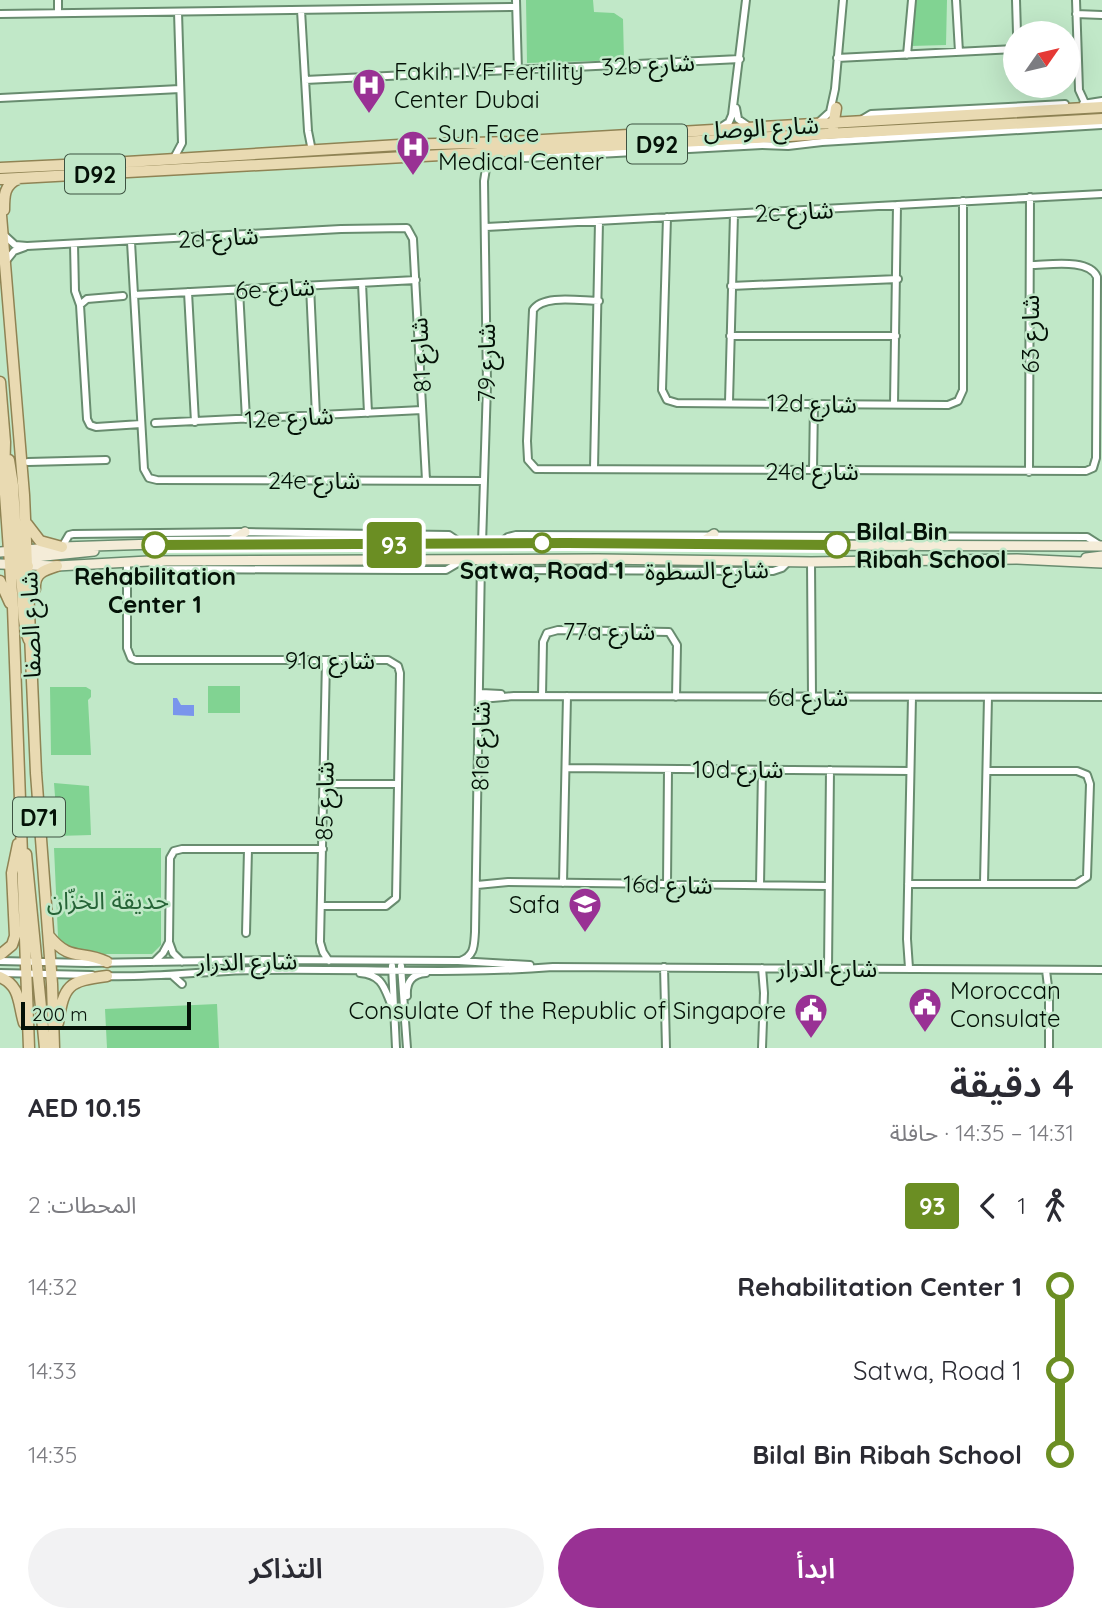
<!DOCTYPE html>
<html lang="ar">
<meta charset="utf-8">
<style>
body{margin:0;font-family:Quicksand,"Noto Sans Arabic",sans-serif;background:#f2f2f3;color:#2b2b33;direction:rtl;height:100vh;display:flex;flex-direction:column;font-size:26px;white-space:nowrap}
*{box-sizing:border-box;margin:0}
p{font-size:23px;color:#7c7c81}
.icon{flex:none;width:38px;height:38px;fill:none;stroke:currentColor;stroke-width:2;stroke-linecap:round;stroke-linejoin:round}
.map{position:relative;height:1048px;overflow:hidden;direction:ltr}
.details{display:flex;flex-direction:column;background:#fff;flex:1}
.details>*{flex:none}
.badge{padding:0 14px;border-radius:5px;font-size:24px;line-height:46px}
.needle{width:46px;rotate:56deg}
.fabs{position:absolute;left:1003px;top:21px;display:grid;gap:14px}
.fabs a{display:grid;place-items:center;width:77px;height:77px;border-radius:50%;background:#fff;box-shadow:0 7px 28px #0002;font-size:35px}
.scale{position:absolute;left:21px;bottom:18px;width:170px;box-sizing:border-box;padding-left:7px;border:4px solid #041107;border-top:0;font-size:19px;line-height:24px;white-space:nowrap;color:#041107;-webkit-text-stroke:5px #c1e8c8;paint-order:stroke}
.map>.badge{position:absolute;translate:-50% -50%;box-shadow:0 0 0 4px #fff}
.legs{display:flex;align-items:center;gap:10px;height:77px;padding:0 28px;font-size:23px}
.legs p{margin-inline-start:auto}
.overview{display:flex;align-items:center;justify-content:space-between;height:119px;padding:0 28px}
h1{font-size:38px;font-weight:600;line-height:52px}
.button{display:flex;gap:14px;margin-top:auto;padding:14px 28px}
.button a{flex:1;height:80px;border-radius:42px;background:#993194;color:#fff;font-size:28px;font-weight:600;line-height:80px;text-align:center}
.button a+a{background:#f2f2f3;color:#2b2b33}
ul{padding:0 28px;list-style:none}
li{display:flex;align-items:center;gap:24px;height:84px;font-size:26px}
li i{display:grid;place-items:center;width:10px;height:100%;margin:0 9px;background:currentColor}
li i::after{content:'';width:18px;height:18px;margin:-9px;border:5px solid;border-radius:50%;background:#fff}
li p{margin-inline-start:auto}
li:first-child i{background:linear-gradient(#0000 50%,currentColor 0)}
li:last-child i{background:linear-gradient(currentColor 50%,#0000 0)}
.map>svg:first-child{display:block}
.green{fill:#81d392}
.water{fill:#7a95ec}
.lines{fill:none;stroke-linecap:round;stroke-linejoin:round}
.street-casing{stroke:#688c6f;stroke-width:10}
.secondary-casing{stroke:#688c6f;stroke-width:12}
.primary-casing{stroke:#8f8354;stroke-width:13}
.street{stroke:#fff;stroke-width:6}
.secondary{stroke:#f4ecd8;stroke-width:9}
.primary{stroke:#e9dab2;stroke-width:10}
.line-1-casing{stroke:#fff;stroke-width:16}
.line-1{stroke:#6b8e23;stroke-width:10}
.stop-1-dot{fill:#fff;stroke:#6b8e23;stroke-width:3.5}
.labels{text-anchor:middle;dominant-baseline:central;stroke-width:5;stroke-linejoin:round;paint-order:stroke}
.shield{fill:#c1e8c8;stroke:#3d5241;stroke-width:2}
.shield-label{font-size:23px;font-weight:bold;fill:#041107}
.street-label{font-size:24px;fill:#041107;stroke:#c1e8c8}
.poi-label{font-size:24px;fill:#041107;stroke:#c1e8c8;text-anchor:start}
.stop-label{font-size:24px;font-weight:bold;fill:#041107;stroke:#c1e8c8}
.park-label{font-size:24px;fill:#266437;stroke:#c1e8c8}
</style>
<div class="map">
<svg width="1102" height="1048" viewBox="0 0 1102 1048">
<rect width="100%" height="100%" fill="#c1e8c8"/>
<!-- green -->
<path class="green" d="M526,0H593L594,12L614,13L623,19L624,60L527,63Z
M914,0H947L946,45L911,46Z
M208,686H240V713H208Z
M50,687H86L91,690V697L88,700L91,755H51Z
M54,783L89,786L91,835L58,836Z
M54,848H161V945L152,954H75L58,937Z
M217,1004L219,1048H107L105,1009Z"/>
<!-- water -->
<path class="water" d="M173,698H177L181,705H194V716L173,715Z"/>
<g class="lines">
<defs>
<path id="street" d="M516,0L518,71
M956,0L959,52
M1016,0L1017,33
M1076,0L1079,90L1085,103
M301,10L308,131L312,151
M58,13V0
M0,14L516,7
M1076,14L1102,15
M907,55L912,0
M837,58L1015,49
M305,80L740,59
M0,98L180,89
M1083,104L1102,101
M736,108L738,119L748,126
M861,120L871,114L1065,104
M819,122L830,112L835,89L843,0
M720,128L729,122L732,115L746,0
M512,153L525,158L762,145L788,146L822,142L1102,125
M174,158L182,143L178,12
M667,217L662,390L667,400L677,403L948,405L958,401L963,390V201
M486,227L1102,194
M3,234L15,245L27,246L341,229L407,228L413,239L426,480
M131,242L144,469L149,478L157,480L483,481
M74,244L75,291L80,305
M6,261L14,251L25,247
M362,283L368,413
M310,286L316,416
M731,286L898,279
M239,290L246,419
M188,292L195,422
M134,295L416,280
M123,296L87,299L80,305L87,419L90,425L96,427L141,424
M599,301C581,301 543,294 533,310L527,441L528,460L536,469L1086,471L1093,468L1096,458L1097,277C1089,258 1049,265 1030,265
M730,336H896
M729,402L734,214
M894,404L897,205
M155,423L422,410
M28,462L106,460
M594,469L599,221
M813,470L814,403
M1029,472L1030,197
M482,544L487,385L484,181L487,162L498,152
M499,544L508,537L516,535L1087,537L1101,546
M62,547L69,535L73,534L245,532L449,535L462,544
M148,561L163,569L408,570H446L463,560
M501,561L517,570L773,571L782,568L788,562
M127,562V648L131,658L136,660H388L398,666L400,673L396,898L386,906H321
M811,562L812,697
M326,660L320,942L323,952L329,961
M481,693L501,694
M542,696L543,642L547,633L558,630L669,632L677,645L676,697
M481,699L514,696L1102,697
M566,768L910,771
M324,784H398
M563,883L567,696
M984,883L988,697
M667,884L668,769
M908,884H1076L1087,877L1090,784L1087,775L1077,771H987
M477,885L508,882L828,886
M760,885L762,770
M246,933L248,849
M0,961L87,963L264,960L458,961L530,965
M460,961C475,956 474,945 475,932L481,560
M154,962L163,953L169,942
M182,962L173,953L169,942L170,858L174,851L182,849H323
M392,966L396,1048
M401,966L407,1048
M664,967L666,1048
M828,968L830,770
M909,968L907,939L912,697
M1046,970L1049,995V1048
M0,973L92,975
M360,973C382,975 384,987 391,1004
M172,975L182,984
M103,976C153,978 203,971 253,970C353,968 453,975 553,967L1102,970
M407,996C406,982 412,974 426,973
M762,1048L764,993L762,968"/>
<path id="secondary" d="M228,543L245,532
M698,545L714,534
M0,552L62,547L186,543L1102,546
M1086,558L1102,556
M21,561L35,557L94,551
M0,564L57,566L148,561L598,559L811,562L1017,559L1102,563"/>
<path id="primary" d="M833,127L836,108
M0,168L127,162L399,145L509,142L1102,107
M0,179L1102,119
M0,203L24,495L36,773L52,984L54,1048
M4,210C4,196 4,185 18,179
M0,382L5,442L4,480L13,607L29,1048
M9,460L13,485L17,554L21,561L28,566
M27,524L40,541L62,547
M14,556C28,581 18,614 29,640
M0,581L10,603
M35,589C34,573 44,570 57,566
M26,854L45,1048
M49,936C71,963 81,949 107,962
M0,955L12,945L15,936L12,873L18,844
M0,977C21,986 18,1004 24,1023
M58,1023C64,985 68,981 107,976"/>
</defs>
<!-- street casing -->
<use href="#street" class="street-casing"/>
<!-- secondary casing -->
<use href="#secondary" class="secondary-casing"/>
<!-- primary casing -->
<use href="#primary" class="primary-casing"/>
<!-- street -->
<use href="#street" class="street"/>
<!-- secondary -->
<use href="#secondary" class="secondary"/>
<!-- primary -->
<use href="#primary" class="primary"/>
</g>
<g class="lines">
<defs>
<path id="line-1" d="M155,545L567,543L837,545"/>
</defs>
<!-- line-1 casing -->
<use href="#line-1" class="line-1-casing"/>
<!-- line-1 -->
<use href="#line-1" class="line-1"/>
</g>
<!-- icons -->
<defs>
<symbol id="hospital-pin" viewBox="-11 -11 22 30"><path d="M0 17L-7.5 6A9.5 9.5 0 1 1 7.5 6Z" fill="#993194" stroke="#c1e8c8"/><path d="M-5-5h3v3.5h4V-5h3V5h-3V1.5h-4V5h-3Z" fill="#fff"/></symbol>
<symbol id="school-pin" viewBox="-11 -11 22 30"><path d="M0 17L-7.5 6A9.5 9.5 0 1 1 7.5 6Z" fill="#993194" stroke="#c1e8c8"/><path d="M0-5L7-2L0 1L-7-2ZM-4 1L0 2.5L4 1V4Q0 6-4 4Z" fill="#fff"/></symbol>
<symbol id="civic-pin" viewBox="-11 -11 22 30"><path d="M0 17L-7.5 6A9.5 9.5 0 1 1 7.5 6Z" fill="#993194" stroke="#c1e8c8"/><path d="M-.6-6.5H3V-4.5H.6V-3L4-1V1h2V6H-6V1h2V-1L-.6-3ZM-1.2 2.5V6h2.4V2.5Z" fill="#fff"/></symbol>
</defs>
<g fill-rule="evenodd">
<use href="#hospital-pin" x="350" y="66" width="38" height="52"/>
<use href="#hospital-pin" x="394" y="128" width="38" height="52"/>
<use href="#school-pin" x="566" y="885" width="38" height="52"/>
<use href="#civic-pin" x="906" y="985" width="38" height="52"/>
<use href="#civic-pin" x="792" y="991" width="38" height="52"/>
</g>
<!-- markers -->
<g class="stop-1-dot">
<circle cx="542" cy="543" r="9"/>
<circle cx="155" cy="545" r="12"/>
<circle cx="837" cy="545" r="12"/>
</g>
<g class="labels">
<!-- shield labels -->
<g class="shield">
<rect x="627" y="124.5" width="60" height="39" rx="5"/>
<rect x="65" y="154.5" width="60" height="39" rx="5"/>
<rect x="13" y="797.5" width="52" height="39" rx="5"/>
</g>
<g class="shield-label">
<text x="657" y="144">D92</text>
<text x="95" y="174">D92</text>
<text x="39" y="817">D71</text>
</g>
<!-- street labels -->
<g class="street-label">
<text transform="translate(648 64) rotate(-3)">32b شارع</text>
<text transform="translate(761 127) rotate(-3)">شارع الوصل</text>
<text transform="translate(794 211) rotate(-3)">2c شارع</text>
<text transform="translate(218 237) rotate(-3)">2d شارع</text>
<text transform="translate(275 288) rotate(-3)">6e شارع</text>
<text transform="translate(1030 334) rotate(-90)">شارع 63</text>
<text transform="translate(420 355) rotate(-93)">شارع 81</text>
<text transform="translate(486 363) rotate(-90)">شارع 79</text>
<text transform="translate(812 403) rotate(1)">12d شارع</text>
<text transform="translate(289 417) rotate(-3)">12e شارع</text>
<text x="812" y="471">24d شارع</text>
<text x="314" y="480">24e شارع</text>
<text transform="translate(707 570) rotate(-1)">شارع السطوة</text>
<text transform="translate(30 625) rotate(-92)">شارع الصفا</text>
<text x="609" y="631">77a شارع</text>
<text x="330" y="660">91a شارع</text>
<text x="808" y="697">6d شارع</text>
<text transform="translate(480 746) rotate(-89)">81a شارع</text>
<text x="738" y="769">10d شارع</text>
<text transform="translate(324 801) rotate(-89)">شارع 85</text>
<text transform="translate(668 884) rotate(1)">16d شارع</text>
<text transform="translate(247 961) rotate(-1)">شارع الدرار</text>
<text x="827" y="968">شارع الدرار</text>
</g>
<!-- poi labels -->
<g class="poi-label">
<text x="394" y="71">Fakih IVF Fertility<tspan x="394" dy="28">Center Dubai</tspan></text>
<text x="438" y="133">Sun Face<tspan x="438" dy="28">Medical Center</tspan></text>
<text x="560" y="904" text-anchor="end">Safa</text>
<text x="950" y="990">Moroccan<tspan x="950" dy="28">Consulate</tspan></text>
<text x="786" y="1010" text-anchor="end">Consulate Of the Republic of Singapore</text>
</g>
<!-- stop labels -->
<g class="stop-label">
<text x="856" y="531" text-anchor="start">Bilal Bin<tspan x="856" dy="28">Ribah School</tspan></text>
<text x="542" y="570">Satwa, Road 1</text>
<text x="155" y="576">Rehabilitation<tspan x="155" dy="28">Center 1</tspan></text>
</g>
<!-- park labels -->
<g class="park-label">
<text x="108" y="900">حديقة الخزّان</text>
</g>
</g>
</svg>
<div class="fabs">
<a><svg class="needle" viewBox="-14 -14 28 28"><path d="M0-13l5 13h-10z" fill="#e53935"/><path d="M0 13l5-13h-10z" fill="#7c7c81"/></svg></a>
</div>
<div class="scale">200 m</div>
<b class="badge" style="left:394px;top:545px;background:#6b8e23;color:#fff">93</b>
</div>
<section class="details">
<div class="overview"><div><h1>4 دقيقة</h1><p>14:31 – 14:35 · حافلة</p></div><b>AED 10.15</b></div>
<div class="legs"><svg class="icon" aria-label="walk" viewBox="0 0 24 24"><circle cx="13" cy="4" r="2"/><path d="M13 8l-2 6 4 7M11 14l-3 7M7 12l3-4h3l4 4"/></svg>1<svg class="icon" aria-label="back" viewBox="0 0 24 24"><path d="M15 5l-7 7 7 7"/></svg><b class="badge" style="background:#6b8e23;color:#fff">93</b><p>المحطات: 2</p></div>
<ul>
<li><i style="color:#6b8e23"></i><b>Rehabilitation Center 1</b><p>14:32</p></li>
<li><i style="color:#6b8e23"></i><span>Satwa, Road 1</span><p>14:33</p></li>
<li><i style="color:#6b8e23"></i><b>Bilal Bin Ribah School</b><p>14:35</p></li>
</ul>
<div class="button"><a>ابدأ</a><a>التذاكر</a></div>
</section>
